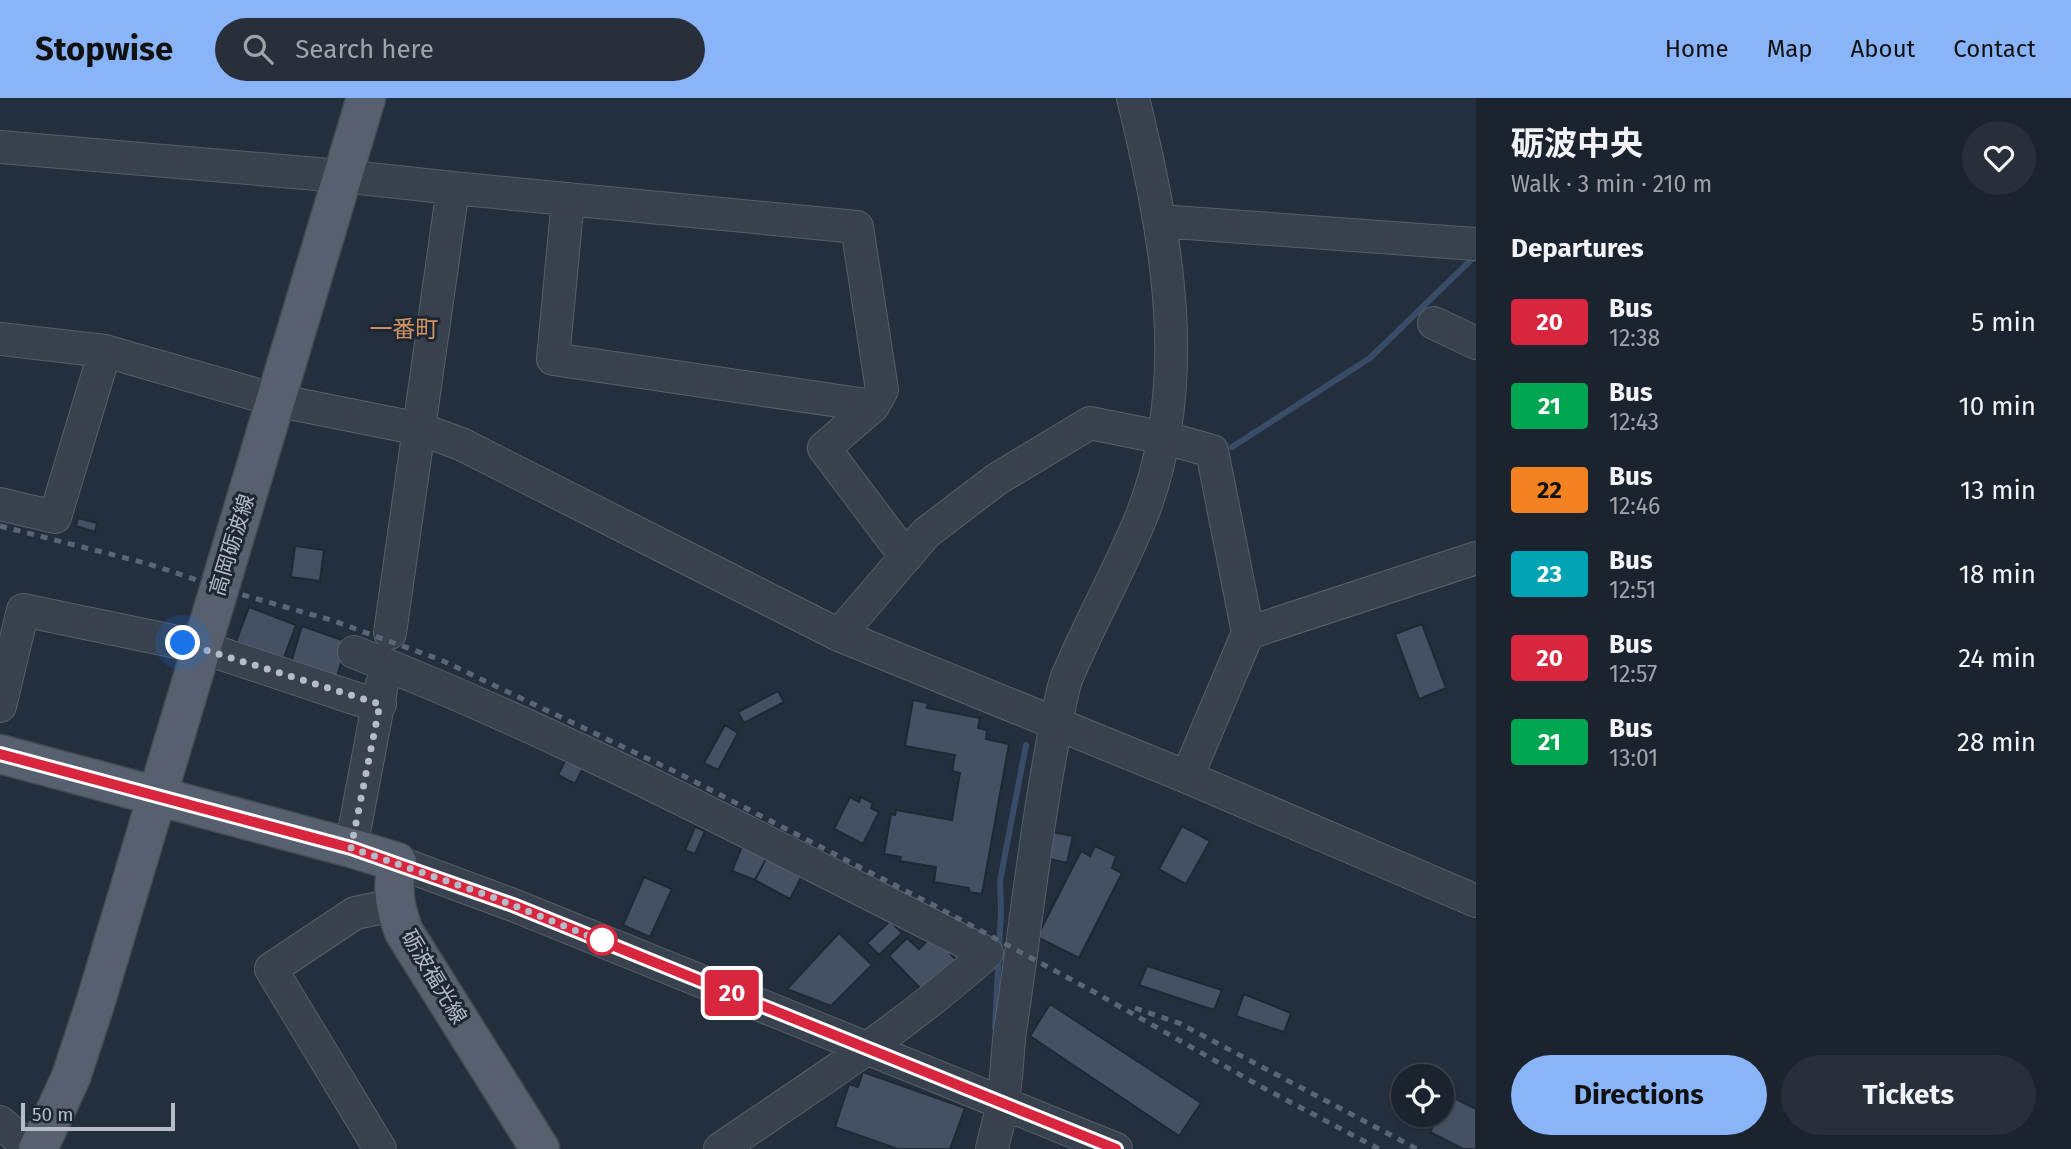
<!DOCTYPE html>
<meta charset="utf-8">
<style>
body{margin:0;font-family:"Fira Sans","Noto Sans JP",sans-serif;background:#282f3a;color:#f1f3f6;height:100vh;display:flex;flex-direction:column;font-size:26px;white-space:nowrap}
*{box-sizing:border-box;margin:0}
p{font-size:23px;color:#a0a4aa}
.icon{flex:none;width:38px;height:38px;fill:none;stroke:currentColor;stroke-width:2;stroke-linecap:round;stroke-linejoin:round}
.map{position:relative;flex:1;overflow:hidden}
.details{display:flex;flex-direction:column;background:#1b232e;width:595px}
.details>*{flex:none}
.badge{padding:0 14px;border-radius:5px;font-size:24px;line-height:46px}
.tools{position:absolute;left:1391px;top:966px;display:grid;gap:14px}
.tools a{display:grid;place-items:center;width:63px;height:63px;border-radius:50%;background:#1b232e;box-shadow:0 2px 5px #0004,0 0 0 2px #39404a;font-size:35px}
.scale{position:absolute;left:21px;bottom:18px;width:154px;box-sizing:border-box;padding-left:7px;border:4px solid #b4bcc9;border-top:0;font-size:19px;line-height:24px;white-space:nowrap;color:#b4bcc9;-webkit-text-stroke:5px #1d2633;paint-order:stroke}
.you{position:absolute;width:35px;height:35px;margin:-18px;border:5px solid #fff;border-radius:50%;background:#1a73e8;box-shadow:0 0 0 10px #1a73e833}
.map>.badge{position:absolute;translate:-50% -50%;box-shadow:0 0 0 4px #fff}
h2{padding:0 35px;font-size:26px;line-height:63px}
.round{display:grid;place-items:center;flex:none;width:74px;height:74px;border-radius:37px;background:#282f3a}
.headline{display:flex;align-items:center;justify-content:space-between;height:119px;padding:0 35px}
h1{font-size:33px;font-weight:700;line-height:52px}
.cta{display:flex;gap:14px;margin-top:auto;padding:14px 35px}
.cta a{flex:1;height:80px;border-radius:42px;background:#8ab4f8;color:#111;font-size:28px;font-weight:700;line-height:80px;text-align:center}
.cta a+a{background:#282f3a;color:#f1f3f6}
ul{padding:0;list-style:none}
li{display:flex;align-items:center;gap:21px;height:84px;padding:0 35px}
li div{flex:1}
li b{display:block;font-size:26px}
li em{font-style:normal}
li .badge{min-width:77px;font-weight:700;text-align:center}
header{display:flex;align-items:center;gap:42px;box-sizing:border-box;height:98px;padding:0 35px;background:#8ab4f8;color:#111}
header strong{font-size:33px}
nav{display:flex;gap:38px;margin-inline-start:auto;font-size:24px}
.search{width:490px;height:63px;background:#282f3a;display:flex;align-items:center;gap:18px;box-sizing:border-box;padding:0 24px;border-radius:38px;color:#a0a4aa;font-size:26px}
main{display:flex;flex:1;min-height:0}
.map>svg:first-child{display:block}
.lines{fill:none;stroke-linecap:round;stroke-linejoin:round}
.stream{stroke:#394c67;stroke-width:6}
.building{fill:#455162;stroke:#1f2835;stroke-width:2}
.minor-casing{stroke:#565f6c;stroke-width:34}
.major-casing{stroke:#414a57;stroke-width:41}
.minor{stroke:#38414e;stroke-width:32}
.major{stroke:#56606e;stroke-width:38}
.rail{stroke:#5a6575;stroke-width:5;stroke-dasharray:7 7;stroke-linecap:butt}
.line-casing{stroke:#fff;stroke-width:16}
.line{stroke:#d7263d;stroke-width:10}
.walk{stroke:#b4bcc9;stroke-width:7;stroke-dasharray:0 12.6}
.stop-dot{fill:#fff;stroke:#d7263d;stroke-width:3.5}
.labels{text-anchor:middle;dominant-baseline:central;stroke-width:6;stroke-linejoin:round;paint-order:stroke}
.street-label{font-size:21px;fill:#b4bcc9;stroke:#1d2633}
.neighbourhood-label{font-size:23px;fill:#d59563;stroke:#1d2633}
</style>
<header>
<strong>Stopwise</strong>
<div class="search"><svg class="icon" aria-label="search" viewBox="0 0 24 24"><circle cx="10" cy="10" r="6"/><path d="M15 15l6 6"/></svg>Search here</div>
<nav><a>Home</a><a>Map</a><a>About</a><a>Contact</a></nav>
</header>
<main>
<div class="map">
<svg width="1476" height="1051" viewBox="0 0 1476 1051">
<rect width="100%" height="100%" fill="#242f3e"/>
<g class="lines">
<!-- stream -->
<path class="stream" d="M1232,349L1370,260L1475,158
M995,929L1001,814L1000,783L1026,647"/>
</g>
<!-- building -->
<path class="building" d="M78,420L97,425L95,434L76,428Z
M295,448L324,452L320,483L291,479Z
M249,509L296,527L283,562L236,544Z
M1422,526L1446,590L1419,601L1395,536Z
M302,528L342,542L338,554L344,556L336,581L290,568Z
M778,593L784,604L744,625L738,614Z
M913,602L928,605L927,610L980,620L978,630L987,632L986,641L1009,646L982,796L969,794V790L934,784L936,769L900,763L901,759L884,756L891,716L895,717L896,712L952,722L960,675L952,673L955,657L905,648Z
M725,627L738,635L718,672L704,665Z
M568,657L585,666L575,686L558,677Z
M850,699L859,704L861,699L873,705L871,710L879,714L863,746L834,731Z
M1182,728L1210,743L1186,786L1159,771Z
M695,729L705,733L695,756L685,752Z
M1052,734L1073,738L1067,765L1046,760Z
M743,746L767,759L755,782L732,773Z
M1095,748L1116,758L1112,770L1122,775L1079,860L1037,839L1081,753L1090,758Z
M767,759L802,778L790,801L755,782Z
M644,779L672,791L650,839L623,827Z
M890,823L902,835L879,857L867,845Z
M839,835L872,867L831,908L787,891Z
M907,840L919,851L929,841L949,854L959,866L925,895L889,858Z
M1147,868L1222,892L1214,912L1139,887Z
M1244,896L1291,915L1284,934L1236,918Z
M1050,906L1201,1005L1179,1038L1030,938Z
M863,974L965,1010L950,1051H898L835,1029L849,986L858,989Z
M1448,997L1476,1011V1051H1463L1430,1034L1438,1017H1442V1009Z"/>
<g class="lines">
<defs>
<path id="minor" d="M0,49L341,78L453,90L390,535
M453,90L857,129L882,292L873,308L553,261L568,101
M1160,123L1476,146
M1434,225L1476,245
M0,241L105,253L275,302L420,331L461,346L839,537L1187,679L1476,803
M873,308L824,350L906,459
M0,406L55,419L105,253
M839,537L926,435L997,381L1090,325L1165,340L1212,353L1248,535
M354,554C572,639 778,751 987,855C905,929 811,989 720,1051
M0,608L23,512L201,549L360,602L380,606
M1187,679L1248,535L1476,460
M351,750L382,586
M397,764L513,807L1116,1051
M0,1024L31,1051
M380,1051L271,871L355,815L394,807
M992,1051C995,1035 1001,1019 1003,1003C1007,980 1007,957 1010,933C1026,829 1036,725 1057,622C1060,608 1062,592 1067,579C1090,524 1120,472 1142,417C1195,282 1166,136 1133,0"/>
<path id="major" d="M0,656L351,750L397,764C392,792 394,807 404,834L540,1051
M38,1051L71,979L95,906L366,0"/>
</defs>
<!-- minor casing -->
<use href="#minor" class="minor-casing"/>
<!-- major casing -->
<use href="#major" class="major-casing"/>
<!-- minor -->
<use href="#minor" class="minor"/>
<!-- major -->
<use href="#major" class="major"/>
<!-- rail -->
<path class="rail" d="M0,428L149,466L236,495L331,522L441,562L678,675L937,809L1096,895L1258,987L1379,1051
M1135,910L1179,925L1417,1051"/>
</g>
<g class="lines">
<defs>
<path id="line" d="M0,656L351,750L513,807L1116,1051"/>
</defs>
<!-- line casing -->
<use href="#line" class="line-casing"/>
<!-- line -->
<use href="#line" class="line"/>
<!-- walk -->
<path class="walk" d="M183,545L380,606L351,750L490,798L614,848L602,842"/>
</g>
<!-- markers -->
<circle class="stop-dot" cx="602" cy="842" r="14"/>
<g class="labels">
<!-- street labels -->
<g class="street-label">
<text transform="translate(232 447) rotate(-73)">高岡砺波線</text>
<text transform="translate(434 879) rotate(59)">砺波福光線</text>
</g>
<!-- neighbourhood labels -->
<g class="neighbourhood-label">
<text x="404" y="231">一番町</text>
</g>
</g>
</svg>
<div class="tools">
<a><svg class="icon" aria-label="locate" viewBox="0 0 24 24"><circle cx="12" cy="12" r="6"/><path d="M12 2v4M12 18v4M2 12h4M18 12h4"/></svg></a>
</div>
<div class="scale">50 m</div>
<div class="you" style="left:183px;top:545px"></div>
<b class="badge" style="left:732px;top:895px;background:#d7263d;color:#fff">20</b>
</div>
<section class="details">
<div class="headline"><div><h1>砺波中央</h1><p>Walk · 3 min · 210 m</p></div><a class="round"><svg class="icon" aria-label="heart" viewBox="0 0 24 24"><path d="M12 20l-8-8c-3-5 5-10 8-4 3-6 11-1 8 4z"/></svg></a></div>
<h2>Departures</h2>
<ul>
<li><span class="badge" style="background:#d7263d;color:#fff">20</span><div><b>Bus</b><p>12:38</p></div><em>5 min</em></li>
<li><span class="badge" style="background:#00a651;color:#fff">21</span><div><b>Bus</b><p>12:43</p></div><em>10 min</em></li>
<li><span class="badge" style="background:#f58220;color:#111">22</span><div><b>Bus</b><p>12:46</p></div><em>13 min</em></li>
<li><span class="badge" style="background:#00a3b4;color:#fff">23</span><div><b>Bus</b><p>12:51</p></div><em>18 min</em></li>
<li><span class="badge" style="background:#d7263d;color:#fff">20</span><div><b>Bus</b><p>12:57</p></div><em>24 min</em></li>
<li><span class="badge" style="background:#00a651;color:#fff">21</span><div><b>Bus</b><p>13:01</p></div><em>28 min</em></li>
</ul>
<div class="cta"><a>Directions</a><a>Tickets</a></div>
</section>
</main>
